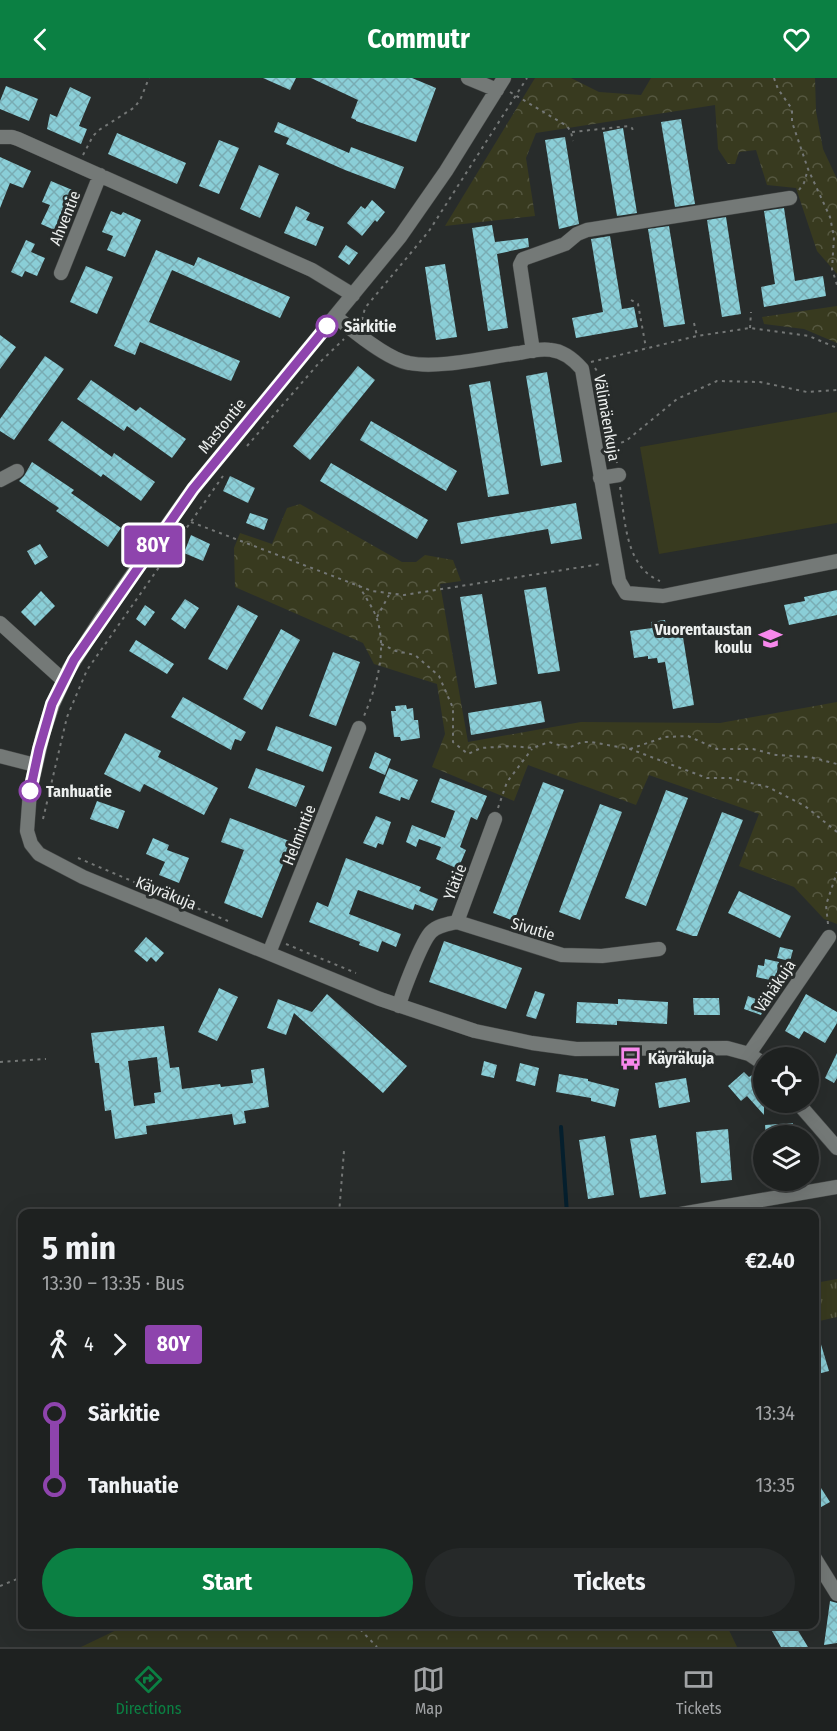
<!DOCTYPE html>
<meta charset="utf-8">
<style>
body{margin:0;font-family:"Fira Sans Condensed",sans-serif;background:#262929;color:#f1f3f6;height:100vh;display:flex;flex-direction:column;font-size:22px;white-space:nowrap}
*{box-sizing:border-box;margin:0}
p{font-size:20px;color:#a1a3a5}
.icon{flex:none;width:33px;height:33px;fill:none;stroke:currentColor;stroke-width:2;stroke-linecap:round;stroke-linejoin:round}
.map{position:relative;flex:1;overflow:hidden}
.sheet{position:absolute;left:18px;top:1131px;width:801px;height:420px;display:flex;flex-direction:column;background:#1e2120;border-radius:12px;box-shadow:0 6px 24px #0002,0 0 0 2px #3c3e3e}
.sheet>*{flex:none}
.badge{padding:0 12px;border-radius:4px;font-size:21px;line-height:39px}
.tools{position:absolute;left:753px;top:969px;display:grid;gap:12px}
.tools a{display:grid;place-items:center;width:66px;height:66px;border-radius:50%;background:#1e2120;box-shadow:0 6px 24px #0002,0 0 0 2px #3c3e3e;font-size:30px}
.map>.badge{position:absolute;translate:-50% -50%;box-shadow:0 0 0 3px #fff}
.legs{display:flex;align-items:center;gap:9px;height:66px;padding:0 24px;font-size:20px}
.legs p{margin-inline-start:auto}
.head{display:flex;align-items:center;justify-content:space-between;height:102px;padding:0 24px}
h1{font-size:33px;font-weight:700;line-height:45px}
.action{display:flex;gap:12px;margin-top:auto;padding:12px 24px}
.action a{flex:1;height:69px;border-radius:36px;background:#0b8043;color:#fff;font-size:24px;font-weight:700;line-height:69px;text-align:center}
.action a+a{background:#262929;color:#f1f3f6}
ul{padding:0 24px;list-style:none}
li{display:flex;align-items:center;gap:21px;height:72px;font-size:22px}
li i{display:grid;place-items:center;width:9px;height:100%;margin:0 8px;background:currentColor}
li i::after{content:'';width:15px;height:15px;margin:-8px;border:4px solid;border-radius:50%;background:#1e2120}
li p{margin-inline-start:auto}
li:first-child i{background:linear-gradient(#0000 50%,currentColor 0)}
li:last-child i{background:linear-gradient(currentColor 50%,#0000 0)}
header{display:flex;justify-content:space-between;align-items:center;height:78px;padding:0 24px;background:#0b8043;color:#fff;font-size:27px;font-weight:700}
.dock{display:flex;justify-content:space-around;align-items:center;height:84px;border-top:2px solid #3c3e3e;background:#1e2120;font-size:16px;color:#a1a3a5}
.dock a{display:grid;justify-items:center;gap:3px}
.dock .on{color:#0b8043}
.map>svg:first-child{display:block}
.grass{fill:url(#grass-tufts)}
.forest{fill:url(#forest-crowns)}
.garden{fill:#383a1f}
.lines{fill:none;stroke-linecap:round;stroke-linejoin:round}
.stream{stroke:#051f2d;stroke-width:4}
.building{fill:url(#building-cross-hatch);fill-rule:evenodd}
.minor-casing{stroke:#464948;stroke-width:15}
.path{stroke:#747776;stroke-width:2;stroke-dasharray:3 4.5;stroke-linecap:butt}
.minor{stroke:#747977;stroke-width:14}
.line-1-casing{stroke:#fff;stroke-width:14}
.line-1{stroke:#8e44ad;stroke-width:9}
.stop-1-dot{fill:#fff;stroke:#8e44ad;stroke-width:3}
.labels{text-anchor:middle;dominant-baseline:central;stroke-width:6;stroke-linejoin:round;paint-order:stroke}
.street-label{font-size:16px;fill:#ecefee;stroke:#282c2b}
.stop-label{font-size:16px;font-weight:bold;fill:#ecefee;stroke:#282c2b;text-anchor:start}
.poi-label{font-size:16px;font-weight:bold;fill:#ecefee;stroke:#282c2b;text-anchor:end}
</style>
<header><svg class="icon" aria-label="back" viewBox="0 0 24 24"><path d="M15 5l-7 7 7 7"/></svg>Commutr<svg class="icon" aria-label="heart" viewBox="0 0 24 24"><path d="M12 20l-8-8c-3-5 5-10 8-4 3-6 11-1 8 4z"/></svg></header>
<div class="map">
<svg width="837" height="1569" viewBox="0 0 837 1569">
<defs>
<pattern id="grass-tufts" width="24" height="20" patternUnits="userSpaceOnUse" patternTransform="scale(1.5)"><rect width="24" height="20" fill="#383a1f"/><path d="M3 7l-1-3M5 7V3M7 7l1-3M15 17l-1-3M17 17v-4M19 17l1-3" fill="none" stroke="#555740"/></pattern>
<pattern id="forest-crowns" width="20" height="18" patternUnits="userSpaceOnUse" patternTransform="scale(1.5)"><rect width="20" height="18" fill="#383a1f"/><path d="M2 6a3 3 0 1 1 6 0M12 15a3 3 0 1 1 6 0" fill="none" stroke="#555740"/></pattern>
<pattern id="building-cross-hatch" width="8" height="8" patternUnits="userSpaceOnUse" patternTransform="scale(1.5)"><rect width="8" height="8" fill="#8aced7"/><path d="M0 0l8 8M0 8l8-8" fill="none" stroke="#79acb3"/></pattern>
</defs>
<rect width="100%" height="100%" fill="#282c2b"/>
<!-- grass -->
<path class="grass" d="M837,1201V1239L815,1244V1205Z"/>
<!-- forest -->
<path class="forest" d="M535,0H571L599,14L641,17L651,0H815L816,33L823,71L837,101V196L817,173L796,110L767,107L756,72L739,74L735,86H728L718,71L715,27L536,55L526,80L535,138L445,148Z
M837,228V265L804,251L764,246L762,239Z
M300,426L402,484H416L425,477L453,482L461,503L440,506L468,664L581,644L720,645L837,624V846L824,841L794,809L739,788L759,736L649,697L636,727L528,687L514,723L432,689L445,656L437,606L374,586L363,565L235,509L234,470L240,455L272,466L287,430Z
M129,1546H726L737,1569H81Z"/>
<!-- garden -->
<path class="garden" d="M837,334V445L659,476L640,369Z"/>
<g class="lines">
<!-- stream -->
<path class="stream" d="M561,1049L567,1136"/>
</g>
<!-- building -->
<path class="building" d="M263,0H296L290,12Z
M311,0H412L436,10L416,64L356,43V42L351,40L358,22Z
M6,8L38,21L29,43L0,31V23Z
M70,9L91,19L79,48L87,51L81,66L47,51L50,36L57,39Z
M681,41L695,126L675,129L661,44Z
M278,44L349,75L351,69L404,89L395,111L345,92L286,66L289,60L274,54Z
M623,50L637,135L617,138L603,54Z
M117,55L186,85L177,106L108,76Z
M565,59L579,146L559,151L545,62Z
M219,62L239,70L219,116L199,108Z
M0,79L31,93L23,110L10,105L0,130Z
M259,87L279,96L260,140L240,131Z
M51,103L77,114L59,154L41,146L50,127L42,124Z
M372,122L385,134L377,144L375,142L362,158L347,145L361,128L365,131Z
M296,128L310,135L306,142L324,149L316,168L284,155Z
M784,130L795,203L823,198L826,218L764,229L761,209L775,206L764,133Z
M111,133L121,137L123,134L141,142L125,179L107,172L113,158L102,154Z
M726,139L741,236L722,239L707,142Z
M492,147L495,164L528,160L529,169L497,176L508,250L488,253L472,150Z
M669,148L685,246L664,249L648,151Z
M610,158L622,231L634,229L638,249L576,260L572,240L603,234L591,161Z
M26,162L35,166L31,174L45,180L37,198L25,193L22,199L11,194Z
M346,167L358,175L349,187L338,179Z
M156,172L194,188L198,179L290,219L280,240L172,192L149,244L240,283L231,303L140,264L135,277L114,268Z
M445,186L457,259L436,262L425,189Z
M86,188L113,199L97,236L70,224Z
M0,257L16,269L0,291Z
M45,278L64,291L14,362L0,353V341Z
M358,288L375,302L310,382L293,368Z
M547,294L562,384L541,388L526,298Z
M91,302L136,333L140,329L186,361L172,380L127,348L124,353L77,321Z
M490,303L509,416L488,419L469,307Z
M62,343L112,379L114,375L155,404L141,423L103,396L101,399L48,362Z
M371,343L457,393L446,413L360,362Z
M32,384L74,412L71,415L121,450L108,469L56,433L59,430L19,403L24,398Z
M331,385L428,442L417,461L320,403Z
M230,398L255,410L248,425L223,413Z
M576,425L582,461L551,466L548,451L461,466L457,445Z
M250,435L268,441L264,452L246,445Z
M191,457L210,466L203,483L184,475Z
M40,466L48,479L35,487L27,473Z
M546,509L560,593L538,596L524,512Z
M837,512V537L789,547L784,527L805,523L804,519Z
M41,513L55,528L35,548L21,534Z
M482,516L497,606L475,610L460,519Z
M185,521L199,530L185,551L171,541Z
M145,527L155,534L145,548L136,541Z
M238,527L258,538L227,592L208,581Z
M665,542L667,556L682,553L694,627L673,631L665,584L658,585L657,580L648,581V578L634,580L630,553L652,550L651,544Z
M281,551L300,562L262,632L243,621Z
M136,562L174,586L167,596L129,573Z
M333,574L360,584L336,648L309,638Z
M183,619L246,654L241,663L235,661L231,672L171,639Z
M541,623L545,644L471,657L468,635Z
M406,627L407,631L413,630L414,642H418L420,660L401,663L400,659H394L391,633H396L395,628Z
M276,648L332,669L323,694L267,672Z
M125,655L161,673L158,679L218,710L204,737L144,706L140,714L104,696Z
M375,674L391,681L385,697L369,690Z
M256,690L305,708L296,729L248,710Z
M389,690L418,702L409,722L401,719L400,723L379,715Z
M440,700L487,718L477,742L471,739L460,769L466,772L458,791L436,781L441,769L419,761L416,769L406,764L412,747L445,760L455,733L431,724Z
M543,704L564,712L514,843L493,835Z
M666,712L688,720L646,828L625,820Z
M97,723L125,733L118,751L90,741Z
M600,726L622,734L580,842L559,834Z
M722,734L743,742L697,858H693L676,852Z
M376,738L391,744L383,767L378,765L376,770L363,765Z
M230,740L292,764L262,840L224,825L244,772L221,764Z
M153,760L169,767L167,772L189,780L179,805L159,797L165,784L146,776Z
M346,780L421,809L419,813L438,821L433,833L415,826L413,832L358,812L349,836L401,856L396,869L382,863L378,874L359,867L360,864L309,844L317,824L328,829Z
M739,813L791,838L780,860L728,835Z
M146,859L164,875L156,884L151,879L147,884L134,873Z
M444,863L522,890L506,931L429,904Z
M780,869L793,872L790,883L777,880Z
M765,881L779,884L775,903L756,899L758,887L764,888Z
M219,910L238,919L217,963L198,954Z
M535,913L545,916L536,941L526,938Z
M327,916L407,988L383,1015L294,935L286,957L267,950L278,921L312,934Z
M806,916L837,934V945L825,965L804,953L799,961L785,953Z
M748,918L766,925L761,937L744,931Z
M693,920H719L720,937H694Z
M618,921L668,924L667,946L617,943V947L576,945L577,924L618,926Z
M164,948L170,990L179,989L182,1011L220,1006L221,1009L253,1005L251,992L264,990L269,1029L244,1033L246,1045L234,1047L232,1036L146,1048L147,1056L115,1061L111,1032L105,1033L99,985H95L91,955ZM157,979L161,1014L154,1015L155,1025L134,1028L128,983Z
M837,975V1000L834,1005L825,1000Z
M484,983L497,987L494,1000L481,997Z
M520,985L539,990L535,1008L516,1003Z
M744,994L749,999L752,997L764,1010V1037L747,1018L741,1023L728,1008Z
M559,996L588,1001V1003L619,1011L615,1029L591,1023V1020L556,1014Z
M686,1000L690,1024L659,1030L655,1005Z
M793,1045V1058H766L765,1047Z
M728,1051L732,1102L701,1105L696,1054Z
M656,1057L666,1116L640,1120L630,1061Z
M605,1058L614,1117L588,1121L579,1062Z
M817,1253L829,1293L814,1297V1254Z
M814,1399L830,1424L814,1433Z
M830,1523L837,1525V1565L824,1567Z
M768,1546H794L808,1569H781Z"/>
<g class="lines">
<defs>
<path id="minor" d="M468,0L497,12
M504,0L446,93L400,159L193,411L101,541L69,591L53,626L43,656L30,713L27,753L31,766L39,776L83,799L380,921L475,953L532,965L576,971L727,970L749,976L764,986
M0,59H12L18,61L312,192L353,217
M61,195L100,97
M335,238C352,252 388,282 409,285C439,291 487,279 519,275C529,273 541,270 551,272C564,273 574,282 582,291L619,503L626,515L663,518L837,483
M533,273L520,187L523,181L565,166L577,156L587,152L790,120
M600,400L619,397
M0,402L17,393
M0,545L63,602
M0,678L35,687
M457,844L562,877L602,878L659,871
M269,875L359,650
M399,928C402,915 422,863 431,854C438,847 448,846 457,844L495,741
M749,976L829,859
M797,1024L837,1070
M681,1136L837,1109
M814,1479L837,1516"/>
</defs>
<!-- minor casing -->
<use href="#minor" class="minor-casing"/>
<!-- path -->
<path class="path" d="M774,0L778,11L792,31V44L808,91L830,139L834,159L832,191L837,207
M510,14L567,48L571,54L573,63
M572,54L629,48L632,50L634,55
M83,77L93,58L99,52L135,29L141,20L149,0
M799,112L804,105L808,91
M631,222L638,226L646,270
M362,242L365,230L429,153L527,0
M694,245L697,258
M750,250L751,234
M591,284L697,258L750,250L809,258L837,270
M595,290L604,304L617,385
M614,367L626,363L677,321L717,303L760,304L807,314L837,312
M247,368L319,285L344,261
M620,409C625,441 625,489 660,503
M191,444L372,513L404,517L601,486
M359,507C364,518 373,529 377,541C387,573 377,607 364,638
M377,539L389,517
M381,566L396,573L415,577L439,598L453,630V664L468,676L481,670L511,668L533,670L549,664L568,670L582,664H591L630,671L707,700H730L768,709L805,728L837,754
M630,671L665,659L688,658L717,671H753L776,677L810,679L837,686
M498,730L507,704L532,671
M43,741L67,639L87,592L223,398
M78,780L153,812
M170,819L228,843
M828,846L826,827L837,794
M286,866L356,895
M0,984L46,981
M339,1136L344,1073
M0,1508L22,1499
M355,1546L377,1569"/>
<!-- minor -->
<use href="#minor" class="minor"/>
</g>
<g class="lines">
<defs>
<path id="line-1" d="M30,713L39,671L52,626L74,582L193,411L327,248"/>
</defs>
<!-- line-1 casing -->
<use href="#line-1" class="line-1-casing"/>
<!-- line-1 -->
<use href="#line-1" class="line-1"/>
</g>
<!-- icons -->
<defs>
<symbol id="school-bare" viewBox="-9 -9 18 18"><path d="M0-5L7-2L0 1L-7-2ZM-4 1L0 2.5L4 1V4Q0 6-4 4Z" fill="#f788ec" stroke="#282c2b" stroke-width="2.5" paint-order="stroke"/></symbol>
<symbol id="bus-bare" viewBox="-9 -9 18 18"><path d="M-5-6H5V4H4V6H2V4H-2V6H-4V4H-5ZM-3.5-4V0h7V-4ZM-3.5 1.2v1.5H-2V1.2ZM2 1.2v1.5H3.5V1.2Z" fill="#f788ec" stroke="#282c2b" stroke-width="2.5" paint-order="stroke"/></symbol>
</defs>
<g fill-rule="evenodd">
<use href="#school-bare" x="754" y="544" width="33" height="33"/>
<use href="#bus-bare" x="614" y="964" width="33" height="33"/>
</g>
<!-- markers -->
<g class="stop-1-dot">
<circle cx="327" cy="248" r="10"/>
<circle cx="30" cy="713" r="10"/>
</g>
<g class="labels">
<!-- street labels -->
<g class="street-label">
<text transform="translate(65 140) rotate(-68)">Ahventie</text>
<text transform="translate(607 340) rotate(80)">Välimäenkuja</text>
<text transform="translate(222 348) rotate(-51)">Mastontie</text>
<text transform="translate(299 757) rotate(-68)">Helmintie</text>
<text transform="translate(455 804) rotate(-69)">Ylätie</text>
<text transform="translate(166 815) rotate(22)">Käyräkuja</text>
<text transform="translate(533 851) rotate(17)">Sivutie</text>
<text transform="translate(775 908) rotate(-56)">Vähäkuja</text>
</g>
<!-- stop labels -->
<g class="stop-label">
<text x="344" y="248">Särkitie</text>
<text x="46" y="713">Tanhuatie</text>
</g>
<!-- poi labels -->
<g class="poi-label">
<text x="752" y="551">Vuorentaustan<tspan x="752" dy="18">koulu</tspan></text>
<text x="648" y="980" text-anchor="start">Käyräkuja</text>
</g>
</g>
</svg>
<div class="tools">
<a><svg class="icon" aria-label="locate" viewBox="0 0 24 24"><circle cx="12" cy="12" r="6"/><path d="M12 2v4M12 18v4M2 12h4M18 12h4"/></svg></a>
<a><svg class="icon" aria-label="layers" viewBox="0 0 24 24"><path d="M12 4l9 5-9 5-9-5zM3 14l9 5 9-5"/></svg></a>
</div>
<b class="badge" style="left:153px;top:467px;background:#8e44ad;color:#fff">80Y</b>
<section class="sheet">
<div class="head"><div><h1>5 min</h1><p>13:30 – 13:35 · Bus</p></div><b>€2.40</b></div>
<div class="legs"><svg class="icon" aria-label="walk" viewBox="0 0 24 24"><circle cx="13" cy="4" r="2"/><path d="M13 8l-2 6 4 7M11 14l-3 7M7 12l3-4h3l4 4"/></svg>4<svg class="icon" aria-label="forward" viewBox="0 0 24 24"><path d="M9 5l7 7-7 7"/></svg><b class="badge" style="background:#8e44ad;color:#fff">80Y</b></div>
<ul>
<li><i style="color:#8e44ad"></i><b>Särkitie</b><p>13:34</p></li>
<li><i style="color:#8e44ad"></i><b>Tanhuatie</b><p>13:35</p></li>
</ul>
<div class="action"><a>Start</a><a>Tickets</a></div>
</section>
</div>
<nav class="dock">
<a class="on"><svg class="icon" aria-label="directions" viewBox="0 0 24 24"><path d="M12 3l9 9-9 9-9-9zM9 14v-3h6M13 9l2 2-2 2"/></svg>Directions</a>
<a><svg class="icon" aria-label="map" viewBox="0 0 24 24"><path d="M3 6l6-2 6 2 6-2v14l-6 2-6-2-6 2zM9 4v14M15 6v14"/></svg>Map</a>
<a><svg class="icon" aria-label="tickets" viewBox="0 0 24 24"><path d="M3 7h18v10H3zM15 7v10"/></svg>Tickets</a>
</nav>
